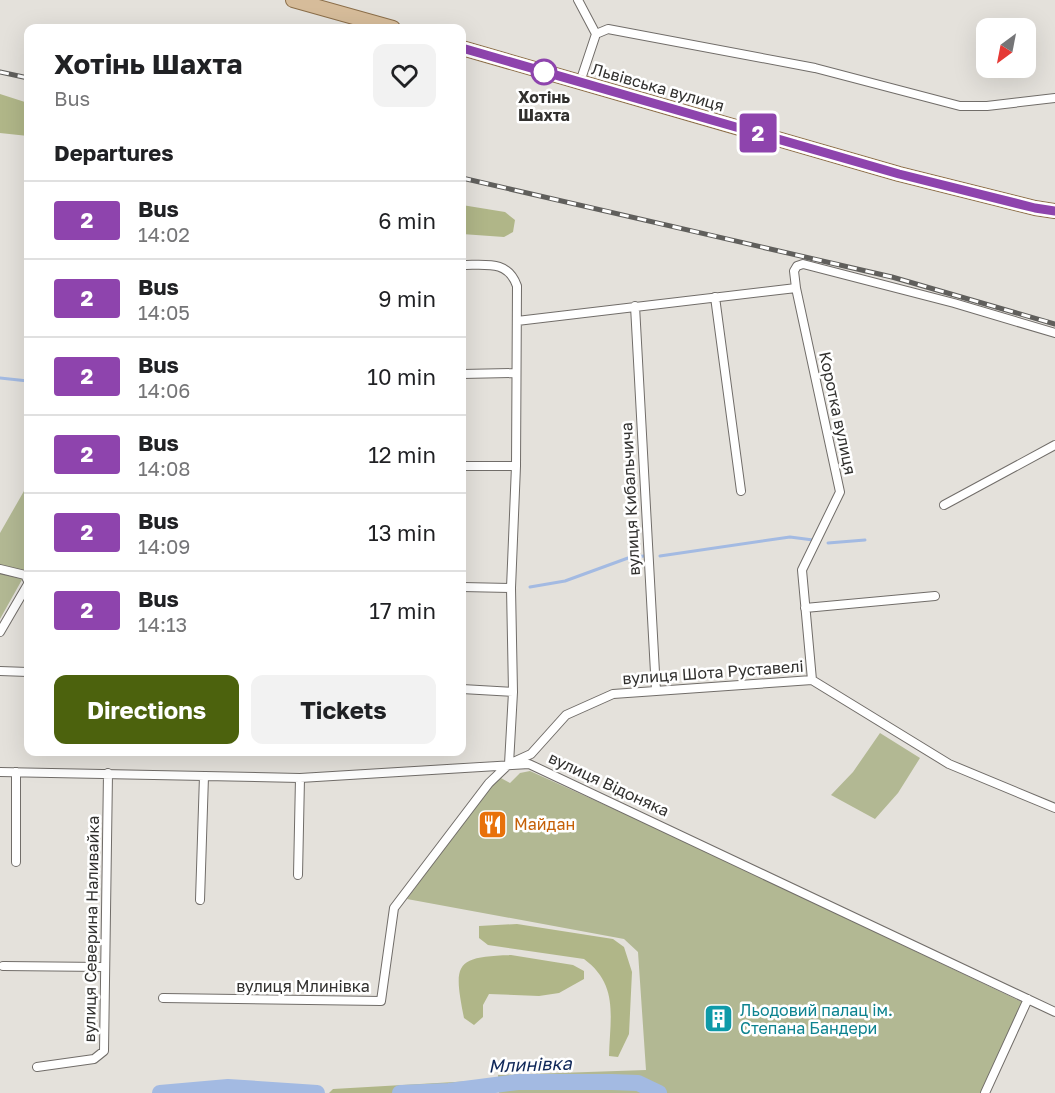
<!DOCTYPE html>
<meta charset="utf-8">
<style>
body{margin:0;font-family:"Golos Text",sans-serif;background:#f2f2f2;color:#202124;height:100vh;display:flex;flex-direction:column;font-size:22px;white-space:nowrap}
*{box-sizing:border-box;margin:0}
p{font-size:20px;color:#757577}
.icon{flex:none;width:33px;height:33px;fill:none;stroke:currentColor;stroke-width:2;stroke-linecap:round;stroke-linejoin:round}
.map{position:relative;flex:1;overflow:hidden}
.details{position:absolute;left:24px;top:24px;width:442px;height:732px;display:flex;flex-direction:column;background:#fff;border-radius:12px;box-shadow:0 6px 24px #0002}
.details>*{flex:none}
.badge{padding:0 12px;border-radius:4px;font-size:21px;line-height:39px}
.needle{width:39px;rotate:212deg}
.fabs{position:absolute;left:976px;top:18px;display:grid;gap:12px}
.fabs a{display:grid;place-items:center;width:60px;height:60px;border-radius:12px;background:#fff;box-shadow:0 6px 24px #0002;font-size:30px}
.map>.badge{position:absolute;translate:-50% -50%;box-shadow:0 0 0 3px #fff}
h2{padding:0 30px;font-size:22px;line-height:54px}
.round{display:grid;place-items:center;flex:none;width:63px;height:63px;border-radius:12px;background:#f2f2f2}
.headline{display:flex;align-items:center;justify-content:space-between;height:102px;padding:0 30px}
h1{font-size:28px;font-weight:700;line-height:45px}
.primary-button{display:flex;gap:12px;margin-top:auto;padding:12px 30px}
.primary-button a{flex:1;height:69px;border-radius:12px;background:#4c620d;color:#fff;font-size:24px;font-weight:700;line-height:69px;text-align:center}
.primary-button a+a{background:#f2f2f2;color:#202124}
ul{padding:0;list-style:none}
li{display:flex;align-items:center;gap:18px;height:78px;padding:0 30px;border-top:2px solid #e0e0e0}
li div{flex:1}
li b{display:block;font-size:22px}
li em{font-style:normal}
li .badge{min-width:66px;font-weight:700;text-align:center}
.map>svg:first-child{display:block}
.green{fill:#b2b893}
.forest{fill:#b0b688}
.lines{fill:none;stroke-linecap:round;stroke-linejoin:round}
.stream{stroke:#a3bae2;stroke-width:3}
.river{stroke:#a3bae2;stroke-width:16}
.minor-casing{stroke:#716d69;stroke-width:10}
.primary-casing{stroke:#8b6e49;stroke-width:16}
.minor{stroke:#fff;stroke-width:8}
.primary{stroke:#d6bc9a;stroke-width:14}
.rail-casing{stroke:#605f5c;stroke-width:5}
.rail{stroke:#fff;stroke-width:3;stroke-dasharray:9;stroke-linecap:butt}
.line-casing{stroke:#fff;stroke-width:14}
.line{stroke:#8e44ad;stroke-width:9}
.stop-dot{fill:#fff;stroke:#8e44ad;stroke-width:3}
.labels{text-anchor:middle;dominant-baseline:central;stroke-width:5;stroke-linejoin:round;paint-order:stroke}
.street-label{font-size:16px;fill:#31302e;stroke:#fff}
.stop-label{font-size:16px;font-weight:bold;fill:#31302e;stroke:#fff}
.food-label{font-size:16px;fill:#c56008;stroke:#fff;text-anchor:start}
.culture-label{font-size:16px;fill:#0d838f;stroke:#fff;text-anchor:start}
.water-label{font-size:18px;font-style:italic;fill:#11295a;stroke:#fff}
</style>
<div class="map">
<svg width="1055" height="1093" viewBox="0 0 1055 1093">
<rect width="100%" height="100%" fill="#e4e1db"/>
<!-- green -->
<path class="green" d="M28,484V569L0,619V533Z
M880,733L920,758L898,793L875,819L831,795L853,772Z
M530,771L669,834L1022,1002L981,1093H499L498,1075L646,1070L638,952L624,939L407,899L489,786L499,777L510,783L520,773Z"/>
<!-- forest -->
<path class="forest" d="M0,94L28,103V136L0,133Z
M462,205L505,212L515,220L513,232L504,237L462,234Z
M517,924L613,939L624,947L632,972L629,1034L618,1057L609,1056C610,1017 619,985 584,959L488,945L479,938V926Z
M511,955L573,965L584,971V979L559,993L539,996L489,994L483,1005V1017L474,1025L464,1018C453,963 455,957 511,955Z
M472,1081V1093H329L333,1089Z"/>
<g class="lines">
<!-- stream -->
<path class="stream" d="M0,378L28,381
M828,543L865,540
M660,556L790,537L813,540
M530,587L565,581L628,558L644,556
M228,1087L235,1093"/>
<!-- river -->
<path class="river" d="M160,1093L228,1087L317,1093
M400,1093L449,1091L518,1082H612L638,1083L659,1093"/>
<defs>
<path id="minor" d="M578,0L596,34
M580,82L596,34L608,29L815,68L960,106H987L1055,98
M462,265C486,265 508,260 517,286L516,466L511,588L513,692L509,764
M715,297L741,491
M635,306L656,691
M517,321L796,288
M462,374L516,373
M462,466H516
M944,505L1055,445
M0,569L25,575L28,581
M462,587L511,588
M805,608L935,596
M0,632L28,584
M0,671L28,672
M812,680L802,570L840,492L796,288L794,271L797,266L803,264L954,303L1055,333
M462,689L513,692
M0,772L300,778L529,764L1055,1012
M16,862V772
M298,875L300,778
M200,900L204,776
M3,966L104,967
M163,998L381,1001L394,908L489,783L509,764L531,754L566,715L613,694L812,680L949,764L1055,808
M37,1067L94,1059L104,1051L108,773
M985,1093L1028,999"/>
<path id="primary" d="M293,0L393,28
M462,48L899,174L1035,208L1055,211"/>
</defs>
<!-- minor casing -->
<use href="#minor" class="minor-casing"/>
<!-- primary casing -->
<use href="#primary" class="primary-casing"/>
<!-- minor -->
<use href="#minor" class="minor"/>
<!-- primary -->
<use href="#primary" class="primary"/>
<defs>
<path id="rail" d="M0,72L28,78
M462,178L892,277L1055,324"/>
</defs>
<!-- rail casing -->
<use href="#rail" class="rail-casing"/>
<!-- rail -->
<use href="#rail" class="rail"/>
</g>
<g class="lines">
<defs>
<path id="line" d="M462,48L899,174L1035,208L1055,211"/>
</defs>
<!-- line casing -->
<use href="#line" class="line-casing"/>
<!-- line -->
<use href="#line" class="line"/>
</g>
<!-- icons -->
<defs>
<symbol id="restaurant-square" viewBox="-11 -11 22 22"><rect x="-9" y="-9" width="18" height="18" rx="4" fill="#e8710a" stroke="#fff"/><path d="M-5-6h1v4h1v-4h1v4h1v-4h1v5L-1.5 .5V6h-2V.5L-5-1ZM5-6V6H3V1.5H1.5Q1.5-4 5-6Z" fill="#fff"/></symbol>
<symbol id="building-square" viewBox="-11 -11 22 22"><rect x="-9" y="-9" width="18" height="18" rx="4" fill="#0f9aa8" stroke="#fff"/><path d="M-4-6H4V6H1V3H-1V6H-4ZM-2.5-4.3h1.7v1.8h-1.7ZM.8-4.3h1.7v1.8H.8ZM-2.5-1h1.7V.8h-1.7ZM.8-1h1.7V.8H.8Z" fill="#fff"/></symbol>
</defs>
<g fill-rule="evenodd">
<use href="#restaurant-square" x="476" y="808" width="33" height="33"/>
<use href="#building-square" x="702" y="1002" width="33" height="33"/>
</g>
<!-- markers -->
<circle class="stop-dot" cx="544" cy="72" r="12"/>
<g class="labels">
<!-- street labels -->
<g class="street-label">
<text transform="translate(658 87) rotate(16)">Львівська вулиця</text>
<text transform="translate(838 413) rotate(78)">Коротка вулиця</text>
<text transform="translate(630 499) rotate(-93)">вулиця Кибальчича</text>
<text transform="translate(713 672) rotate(-4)">вулиця Шота Руставелі</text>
<text transform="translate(609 784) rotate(25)">вулиця Відоняка</text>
<text transform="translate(91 929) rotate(-89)">вулиця Северина Наливайка</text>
<text x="303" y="986">вулиця Млинівка</text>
</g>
<!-- stop labels -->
<g class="stop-label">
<text x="544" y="97">Хотінь<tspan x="544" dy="18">Шахта</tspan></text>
</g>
<!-- food labels -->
<g class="food-label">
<text x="514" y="824">Майдан</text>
</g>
<!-- culture labels -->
<g class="culture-label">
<text x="740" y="1010">Льодовий палац ім.<tspan x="740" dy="18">Степана Бандери</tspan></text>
</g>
<!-- water labels -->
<g class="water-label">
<text transform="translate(530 1064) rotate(-2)">Млинівка</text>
</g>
</g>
</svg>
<div class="fabs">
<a><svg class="needle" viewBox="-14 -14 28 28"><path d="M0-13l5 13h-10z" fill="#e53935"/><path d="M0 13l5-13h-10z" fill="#757577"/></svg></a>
</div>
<b class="badge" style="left:758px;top:133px;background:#8e44ad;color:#fff">2</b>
<section class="details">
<div class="headline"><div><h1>Хотінь Шахта</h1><p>Bus</p></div><a class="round"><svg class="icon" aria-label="heart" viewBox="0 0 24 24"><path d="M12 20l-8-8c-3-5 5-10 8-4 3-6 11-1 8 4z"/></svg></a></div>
<h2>Departures</h2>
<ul>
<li><span class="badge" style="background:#8e44ad;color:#fff">2</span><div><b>Bus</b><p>14:02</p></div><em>6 min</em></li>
<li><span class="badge" style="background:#8e44ad;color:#fff">2</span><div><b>Bus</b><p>14:05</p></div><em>9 min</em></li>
<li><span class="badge" style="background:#8e44ad;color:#fff">2</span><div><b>Bus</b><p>14:06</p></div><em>10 min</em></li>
<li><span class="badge" style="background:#8e44ad;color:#fff">2</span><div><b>Bus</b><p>14:08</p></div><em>12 min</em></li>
<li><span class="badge" style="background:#8e44ad;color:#fff">2</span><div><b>Bus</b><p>14:09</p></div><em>13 min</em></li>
<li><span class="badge" style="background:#8e44ad;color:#fff">2</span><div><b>Bus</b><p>14:13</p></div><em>17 min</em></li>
</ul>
<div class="primary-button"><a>Directions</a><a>Tickets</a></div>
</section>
</div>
